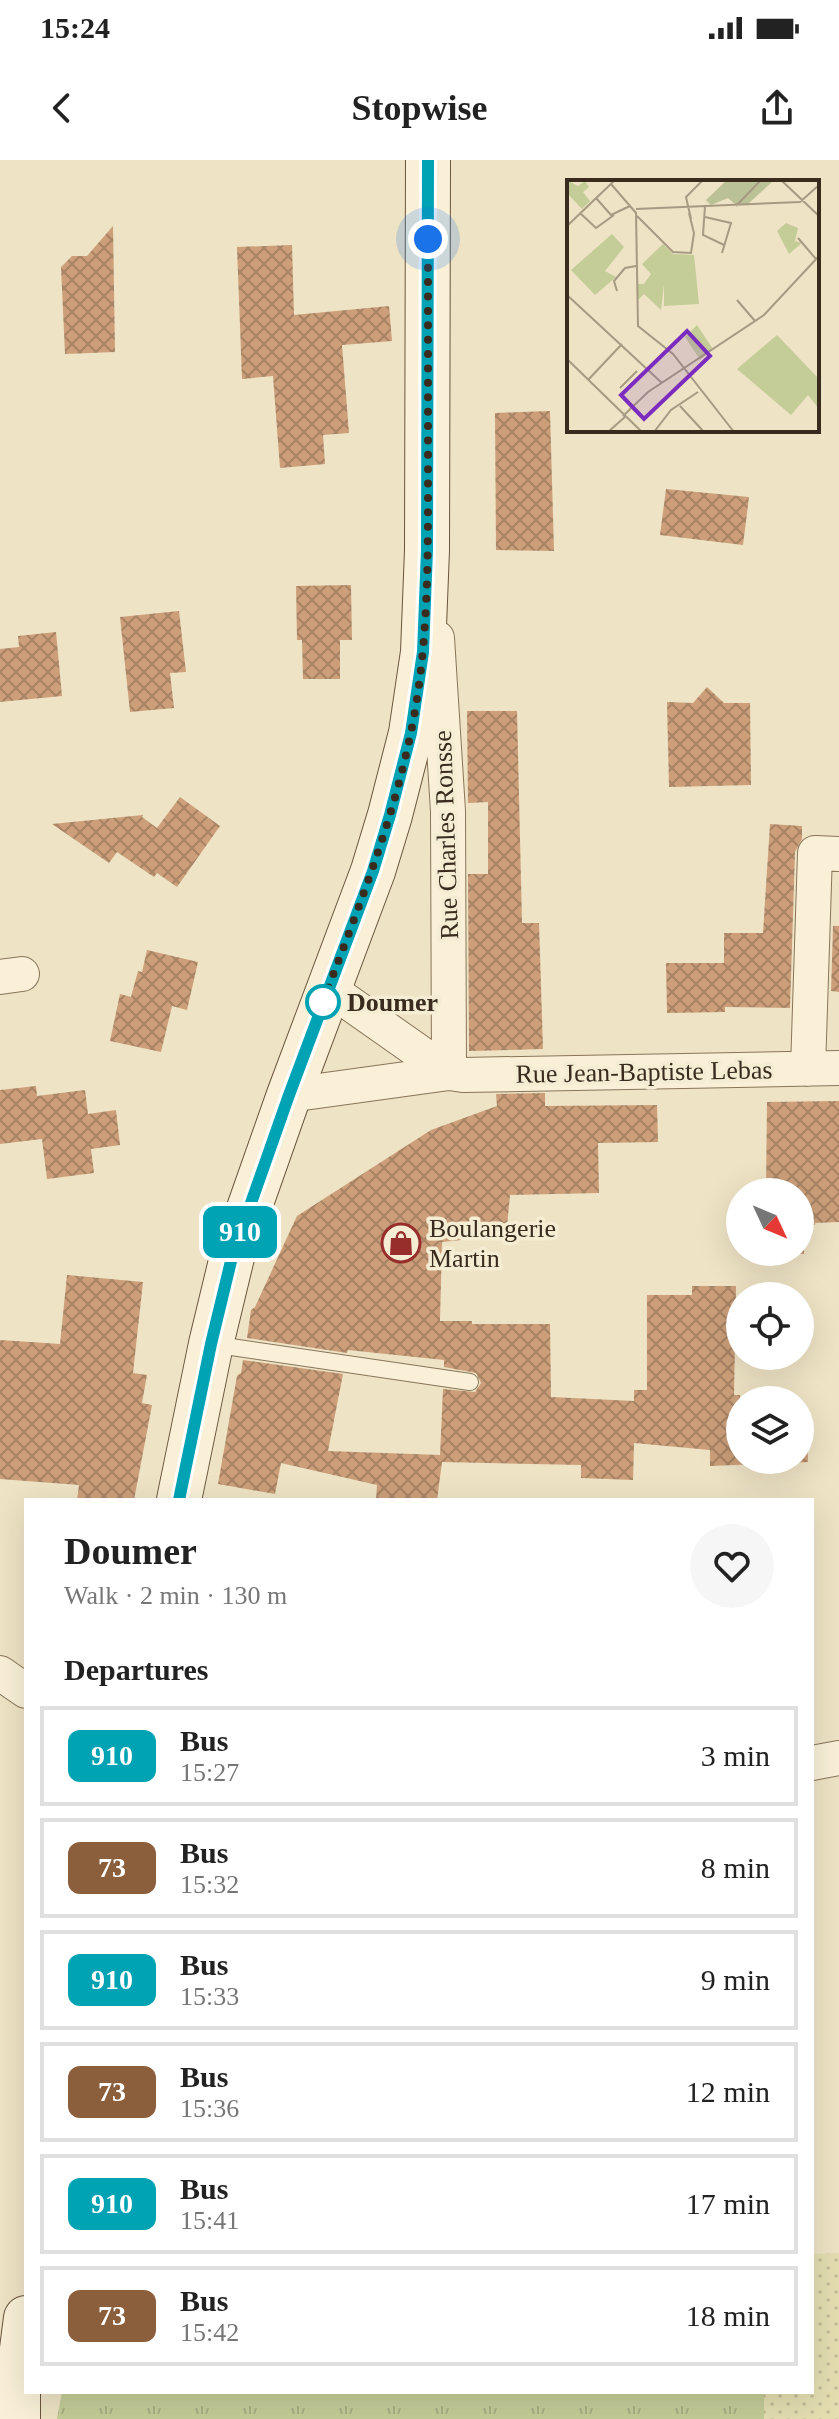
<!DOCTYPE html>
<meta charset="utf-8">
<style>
body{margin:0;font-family:Georgia,serif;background:#f6f6f6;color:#222;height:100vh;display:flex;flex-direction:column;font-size:30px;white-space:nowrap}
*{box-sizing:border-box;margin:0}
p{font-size:26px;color:#767676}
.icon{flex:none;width:44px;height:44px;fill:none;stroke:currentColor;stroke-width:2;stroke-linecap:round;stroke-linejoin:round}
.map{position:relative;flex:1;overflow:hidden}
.details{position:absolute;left:24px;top:1338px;width:790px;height:896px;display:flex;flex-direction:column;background:#fff;border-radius:0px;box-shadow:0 8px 32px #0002}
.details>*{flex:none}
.badge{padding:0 16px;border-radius:12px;font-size:28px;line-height:52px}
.needle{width:52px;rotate:134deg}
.buttons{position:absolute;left:726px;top:1018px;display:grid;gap:16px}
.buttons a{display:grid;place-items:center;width:88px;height:88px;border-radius:50%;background:#fff;box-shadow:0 8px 32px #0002;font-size:40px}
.you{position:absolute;width:40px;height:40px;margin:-20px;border:6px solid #fff;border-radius:50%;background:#1a73e8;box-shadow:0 0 0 12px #1a73e833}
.map>.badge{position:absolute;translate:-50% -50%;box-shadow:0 0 0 4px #fff}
h2{padding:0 40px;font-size:30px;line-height:72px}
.round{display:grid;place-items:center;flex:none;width:84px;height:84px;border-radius:42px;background:#f6f6f6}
.head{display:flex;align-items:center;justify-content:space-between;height:136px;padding:0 40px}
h1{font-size:38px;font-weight:800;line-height:60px}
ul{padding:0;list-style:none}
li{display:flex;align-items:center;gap:24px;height:100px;margin:0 16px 12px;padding:0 24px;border:4px solid #e0e0e0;border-radius:0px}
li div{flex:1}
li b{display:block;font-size:30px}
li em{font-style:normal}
li .badge{min-width:88px;font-weight:700;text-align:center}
.status{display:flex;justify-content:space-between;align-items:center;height:56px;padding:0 40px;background:#fff;direction:ltr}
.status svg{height:22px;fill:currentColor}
header{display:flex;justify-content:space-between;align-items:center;height:104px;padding:0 40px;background:#fff;font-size:36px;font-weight:800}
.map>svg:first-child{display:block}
.farmland{fill:url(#farmland-dots)}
.grass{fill:url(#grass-tufts)}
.building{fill:url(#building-cross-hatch)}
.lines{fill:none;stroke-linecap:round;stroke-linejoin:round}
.service-casing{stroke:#88755a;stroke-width:18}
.minor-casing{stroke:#88755a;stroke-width:36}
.secondary-casing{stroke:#6a563e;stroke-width:46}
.service{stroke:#f9f0d7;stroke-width:16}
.minor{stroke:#f9f0d7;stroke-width:34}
.secondary{stroke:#f9f0d7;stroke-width:44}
.line-casing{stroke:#fff;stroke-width:18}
.line{stroke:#00a3b4;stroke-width:12}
.walk{stroke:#392c1e;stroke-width:8;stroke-dasharray:0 14.4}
.stop-dot{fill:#fff;stroke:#00a3b4;stroke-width:4}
.labels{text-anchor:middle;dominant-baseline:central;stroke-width:7;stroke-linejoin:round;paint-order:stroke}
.street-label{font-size:26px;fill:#392c1e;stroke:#f5edd3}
.stop-label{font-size:26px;font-weight:bold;fill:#392c1e;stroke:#f5edd3;text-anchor:start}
.poi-label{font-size:26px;fill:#392c1e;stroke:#f5edd3;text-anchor:start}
.inset-road{fill:none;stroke:#a69a82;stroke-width:2}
.view{fill:#7b2cbf;fill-opacity:0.15;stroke:#7b2cbf;stroke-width:4}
.inset-edge{fill:none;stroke:#392c1e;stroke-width:4}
</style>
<div class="status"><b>15:24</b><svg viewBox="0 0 49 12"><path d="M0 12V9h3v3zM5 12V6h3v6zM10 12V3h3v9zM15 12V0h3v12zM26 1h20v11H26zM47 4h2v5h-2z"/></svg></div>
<header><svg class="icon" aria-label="back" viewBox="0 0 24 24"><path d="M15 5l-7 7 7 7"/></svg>Stopwise<svg class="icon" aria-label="share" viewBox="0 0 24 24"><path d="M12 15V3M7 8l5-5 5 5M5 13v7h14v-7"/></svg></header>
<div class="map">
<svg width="839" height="2259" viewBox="0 0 839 2259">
<defs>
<pattern id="farmland-dots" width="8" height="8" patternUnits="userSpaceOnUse" patternTransform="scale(2)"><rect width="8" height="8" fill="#e4deb1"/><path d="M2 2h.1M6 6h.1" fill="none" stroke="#c4bf98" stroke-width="1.8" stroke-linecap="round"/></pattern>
<pattern id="grass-tufts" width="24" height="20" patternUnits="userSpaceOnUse" patternTransform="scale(2)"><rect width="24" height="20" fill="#c4cc98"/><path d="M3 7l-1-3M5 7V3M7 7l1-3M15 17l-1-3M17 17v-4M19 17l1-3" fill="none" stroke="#a9af83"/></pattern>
<pattern id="building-cross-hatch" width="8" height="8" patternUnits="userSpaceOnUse" patternTransform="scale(2)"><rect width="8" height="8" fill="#cc9f7a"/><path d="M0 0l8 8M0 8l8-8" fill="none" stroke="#a78263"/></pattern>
</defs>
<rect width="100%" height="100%" fill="#eee3c4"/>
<!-- farmland -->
<path class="farmland" d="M839,2093V2259H764V2232H812V2094Z"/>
<!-- grass -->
<path class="grass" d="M62,2232H764V2259H57Z"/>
<!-- building -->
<path class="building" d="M113,66L115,192L65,194L61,107L72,96H87Z
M292,85L294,155L389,146L392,181L342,185L349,273L323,275L325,304L280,308L273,216L242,219L237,87Z
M550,251L554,391L496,390L495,253Z
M666,329L749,337L743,385L660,375Z
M351,425L352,480H340V519H303L302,480H297L296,426Z
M179,451L186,512L170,513L174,548L130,552L120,457Z
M56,472L62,536L0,542V489L19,487L18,476Z
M707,527L724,543H750L751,625L669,627L667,542L693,543Z
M467,551H517L522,763H539L543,889L469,891L468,714H488V642L468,643Z
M180,637L220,666L177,727L157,713L154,717L117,692L109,703L52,664L143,655L142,657L157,668Z
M770,664L802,666V679L795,692L790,848L725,847V852L667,853L666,803H724V773H763Z
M833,766H839V832L831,831Z
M147,790L198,802L187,850L172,846L161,892L110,881L120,834L131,837L138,811L142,812Z
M36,926L37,936L85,930L88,954L116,950L120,985L91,989L94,1013L47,1019L42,979L0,984V930Z
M545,933V946L657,945L658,982L598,983L599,1033L510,1035L507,1066H490V1077L442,1082L440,1161H472V1164H550L551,1237L634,1241V1230H647V1135H692V1126H736L734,1235H740V1300H800V1246H807L808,1302L710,1306V1290L634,1283L633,1320L581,1318V1305L442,1302L437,1340H376L377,1325L281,1303L275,1334L218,1324L237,1216L241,1213L243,1200L343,1214L328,1291L440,1295L443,1229L475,1232L481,1223L476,1213L444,1207V1200L348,1190L347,1193L247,1178L251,1150L255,1147L297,1056L431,970L497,946L496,934Z
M839,941V1062L815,1063V1065H807V1074H804V1094L768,1093L800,1092V1032H766L767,942Z
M67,1115L143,1122L133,1213L147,1215L142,1243L152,1245L134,1340H77L79,1325L0,1319V1180L60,1184Z"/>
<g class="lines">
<defs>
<path id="service" d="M211,1184L470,1222"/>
<path id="minor" d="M437,478L448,651L449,913
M0,817L22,814
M328,828L449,913
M808,909L815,693L839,694
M289,935L449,913L463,915L839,908
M0,1513L26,1531
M812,1603L839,1598"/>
<path id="secondary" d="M179,1340L211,1184L232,1097L289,935L373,711L390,655L411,573L423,492L427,390L428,0
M18,2259V2220L26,2158"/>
</defs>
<!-- service casing -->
<use href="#service" class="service-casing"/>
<!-- minor casing -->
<use href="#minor" class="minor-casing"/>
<!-- secondary casing -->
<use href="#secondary" class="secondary-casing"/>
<!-- service -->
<use href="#service" class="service"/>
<!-- minor -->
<use href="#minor" class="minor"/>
<!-- secondary -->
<use href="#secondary" class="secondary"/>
</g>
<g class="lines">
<defs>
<path id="line" d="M179,1340L211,1184L232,1097L289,935L373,711L390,655L411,573L423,492L427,390L428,0"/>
</defs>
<!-- line casing -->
<use href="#line" class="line-casing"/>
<!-- line -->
<use href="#line" class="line"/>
<!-- walk -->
<path class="walk" d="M323,842L318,855C353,761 391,670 411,572C428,490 428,406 428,323C428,242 428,161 428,79"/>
</g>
<!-- icons -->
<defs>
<symbol id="shop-ring" viewBox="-11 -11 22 22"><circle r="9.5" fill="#f5edd3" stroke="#972e2b" stroke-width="1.5"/><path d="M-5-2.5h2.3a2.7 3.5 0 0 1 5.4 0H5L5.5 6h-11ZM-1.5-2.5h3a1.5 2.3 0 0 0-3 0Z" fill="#972e2b"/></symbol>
</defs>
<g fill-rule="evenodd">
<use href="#shop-ring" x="379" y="1061" width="44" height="44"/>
</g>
<!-- markers -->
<circle class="stop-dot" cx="323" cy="842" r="16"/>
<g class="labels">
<!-- street labels -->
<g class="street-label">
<text transform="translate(446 675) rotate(-92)">Rue Charles Ronsse</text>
<text transform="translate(644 912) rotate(-1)">Rue Jean-Baptiste Lebas</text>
</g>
<!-- stop labels -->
<g class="stop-label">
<text x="347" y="842">Doumer</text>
</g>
<!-- poi labels -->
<g class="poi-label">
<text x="429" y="1068">Boulangerie<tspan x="429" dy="30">Martin</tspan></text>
</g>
</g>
<!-- overview -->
<g transform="translate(567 20)">
<rect width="252" height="252" fill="#eee3c4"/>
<path d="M219,43L231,48L228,61L235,63L222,74L210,51ZM45,54L57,67L38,91L49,97L28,115L4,90ZM70,104H97L94,130L77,114L70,121ZM130,145L146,169L133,180L118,157ZM210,155L252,199V229L241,215L224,235L170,189Z" fill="#c4cc98"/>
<path d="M160,0H203L205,2L181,24H168L161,18L144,25L139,20Z" fill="#bac197"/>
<path d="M0,0L11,6L18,1L22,7L16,12L23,21L15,29L0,13Z" fill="#c4cc98"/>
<path d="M96,64L106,74L127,75L132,124L97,126V104L76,105L84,94L75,84Z" fill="#c4cc98"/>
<path class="inset-road" d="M214,0L252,36M44,4L63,26M29,18L44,35L63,26M63,26L69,33L71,146L106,174L167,252M138,26L136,55L157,65M169,26L194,0M69,29L233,22L252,5M13,33L29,48L47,35M70,36L106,72L124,73L127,53L122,33M138,37L164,43L155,73M124,39L119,17L136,0M0,46L48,0M231,58L249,79M50,111L47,101L58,88L69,86M0,115L95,203M170,120L188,141M0,179L75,252M21,200L55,164M53,208L70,191M113,226L137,252M56,236L81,212L197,135L252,76M41,252L59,236M87,252L104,230L131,212"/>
<path class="view" d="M120,151L143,176L77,239L54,215Z"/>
<rect width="252" height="252" class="inset-edge"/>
</g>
</svg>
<div class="buttons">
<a><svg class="needle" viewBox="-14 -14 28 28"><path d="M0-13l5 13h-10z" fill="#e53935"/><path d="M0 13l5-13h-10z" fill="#767676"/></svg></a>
<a><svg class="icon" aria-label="locate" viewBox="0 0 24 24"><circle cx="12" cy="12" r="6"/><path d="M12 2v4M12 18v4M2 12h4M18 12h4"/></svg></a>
<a><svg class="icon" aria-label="layers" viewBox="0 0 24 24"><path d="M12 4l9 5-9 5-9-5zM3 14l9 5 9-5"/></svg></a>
</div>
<div class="you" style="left:428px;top:79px"></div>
<b class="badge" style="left:240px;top:1072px;background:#00a3b4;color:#fff">910</b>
<section class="details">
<div class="head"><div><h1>Doumer</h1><p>Walk · 2 min · 130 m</p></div><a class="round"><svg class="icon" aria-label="heart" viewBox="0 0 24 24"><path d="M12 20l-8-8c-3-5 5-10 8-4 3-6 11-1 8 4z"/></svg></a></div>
<h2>Departures</h2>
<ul>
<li><span class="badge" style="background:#00a3b4;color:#fff">910</span><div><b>Bus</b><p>15:27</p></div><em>3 min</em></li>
<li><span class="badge" style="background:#8b5e3c;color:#fff">73</span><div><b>Bus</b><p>15:32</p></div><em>8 min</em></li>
<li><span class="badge" style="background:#00a3b4;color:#fff">910</span><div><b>Bus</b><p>15:33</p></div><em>9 min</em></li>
<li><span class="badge" style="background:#8b5e3c;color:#fff">73</span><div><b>Bus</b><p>15:36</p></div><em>12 min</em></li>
<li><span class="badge" style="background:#00a3b4;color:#fff">910</span><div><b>Bus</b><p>15:41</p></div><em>17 min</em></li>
<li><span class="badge" style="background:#8b5e3c;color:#fff">73</span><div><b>Bus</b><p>15:42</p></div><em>18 min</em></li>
</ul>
</section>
</div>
